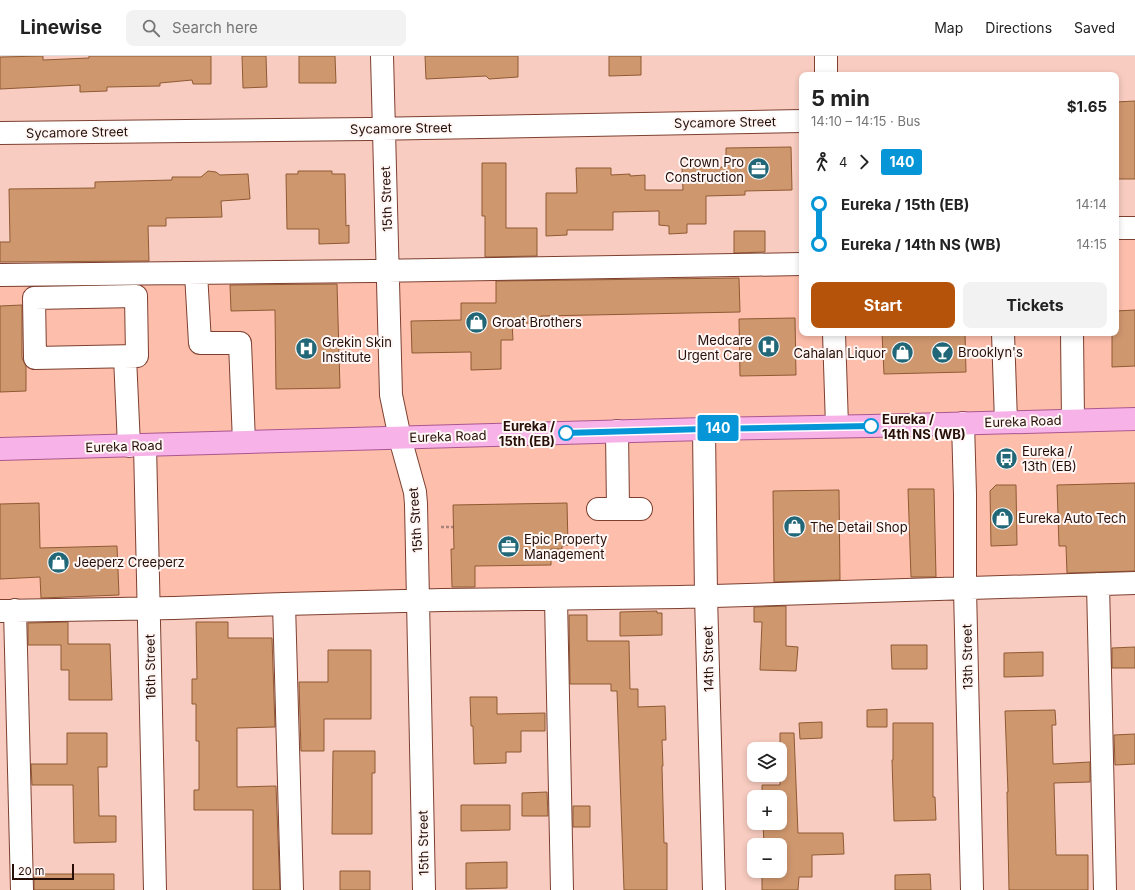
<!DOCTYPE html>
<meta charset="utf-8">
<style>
body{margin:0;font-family:Inter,sans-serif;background:#f2f2f2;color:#222;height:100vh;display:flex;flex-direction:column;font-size:15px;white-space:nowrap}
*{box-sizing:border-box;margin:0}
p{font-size:13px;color:#767676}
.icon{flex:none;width:22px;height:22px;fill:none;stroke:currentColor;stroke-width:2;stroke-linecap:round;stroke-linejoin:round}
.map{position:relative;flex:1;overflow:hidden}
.drawer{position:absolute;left:799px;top:16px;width:320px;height:264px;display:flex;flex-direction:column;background:#fff;border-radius:8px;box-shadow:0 2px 6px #0003}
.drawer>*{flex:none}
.badge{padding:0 8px;border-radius:3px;font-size:14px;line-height:26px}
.tools{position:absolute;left:747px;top:686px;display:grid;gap:8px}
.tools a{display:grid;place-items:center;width:40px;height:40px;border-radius:8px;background:#fff;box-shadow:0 2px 6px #0003;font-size:20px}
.scale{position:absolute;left:12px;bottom:10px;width:62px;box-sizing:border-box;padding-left:4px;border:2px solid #270e07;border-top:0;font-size:11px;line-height:14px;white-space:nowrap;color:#270e07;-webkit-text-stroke:3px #fef7f5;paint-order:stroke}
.map>.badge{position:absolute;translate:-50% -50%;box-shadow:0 0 0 2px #fff}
.legs{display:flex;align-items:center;gap:6px;height:44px;padding:0 12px;font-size:13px}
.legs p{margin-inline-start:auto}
.head{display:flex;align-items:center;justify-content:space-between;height:68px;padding:0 12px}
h1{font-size:22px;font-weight:700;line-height:30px}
.action{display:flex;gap:8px;margin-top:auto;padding:8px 12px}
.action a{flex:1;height:46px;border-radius:8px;background:#b45309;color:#fff;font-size:16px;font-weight:700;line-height:46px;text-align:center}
.action a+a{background:#f2f2f2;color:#222}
ul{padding:0 12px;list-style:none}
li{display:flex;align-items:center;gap:14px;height:40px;font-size:15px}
li i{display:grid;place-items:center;width:6px;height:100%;margin:0 5px;background:currentColor}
li i::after{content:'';width:10px;height:10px;margin:-5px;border:3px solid;border-radius:50%;background:#fff}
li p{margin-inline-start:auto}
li:first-child i{background:linear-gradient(#0000 50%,currentColor 0)}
li:last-child i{background:linear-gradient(currentColor 50%,#0000 0)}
header{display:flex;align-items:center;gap:24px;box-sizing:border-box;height:56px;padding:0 20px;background:#fff;border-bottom:1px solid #e0e0e0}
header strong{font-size:19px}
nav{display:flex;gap:22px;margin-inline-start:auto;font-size:14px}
.search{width:280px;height:36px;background:#f2f2f2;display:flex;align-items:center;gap:10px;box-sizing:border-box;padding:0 14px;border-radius:8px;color:#767676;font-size:15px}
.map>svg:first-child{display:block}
.built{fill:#febeac}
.building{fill:#cf976e;stroke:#8f5a33}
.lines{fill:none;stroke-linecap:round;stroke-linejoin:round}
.minor-casing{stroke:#7d4030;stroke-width:24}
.major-casing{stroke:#ab578f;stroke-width:24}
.path{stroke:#a8847a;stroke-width:2.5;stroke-dasharray:3 2;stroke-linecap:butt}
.minor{stroke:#fff;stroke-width:22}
.major{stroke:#f7b2e8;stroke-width:22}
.line-1-casing{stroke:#fff;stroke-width:9}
.line-1{stroke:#0696d7;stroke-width:6}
.stop-1-dot{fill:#fff;stroke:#0696d7;stroke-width:2}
.labels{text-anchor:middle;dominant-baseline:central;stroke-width:4;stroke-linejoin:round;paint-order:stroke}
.street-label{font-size:13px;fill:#270e07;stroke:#fef7f5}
.poi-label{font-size:13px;fill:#270e07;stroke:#fef7f5;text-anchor:start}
.stop-label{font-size:13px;font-weight:bold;fill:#270e07;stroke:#fef7f5;text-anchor:start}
</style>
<header>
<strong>Linewise</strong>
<div class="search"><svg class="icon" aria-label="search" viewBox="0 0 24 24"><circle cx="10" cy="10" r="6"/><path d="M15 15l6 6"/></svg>Search here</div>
<nav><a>Map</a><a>Directions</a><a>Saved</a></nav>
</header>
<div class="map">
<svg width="1135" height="834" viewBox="0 0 1135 834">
<rect width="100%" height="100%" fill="#f8ccc0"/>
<!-- built -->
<path class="built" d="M1116,172H1135V527L0,554V219L802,208V277H1116Z"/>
<!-- building -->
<path class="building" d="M43,0V4L89,2V0H211V28H193L192,24L160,27V30L107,31V35L80,36V29L0,33V1Z
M242,0H266L267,31L243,32Z
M299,0H335L336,27H299Z
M425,0H518V21L489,23L486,20L426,23Z
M609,0H641V19L609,20Z
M1135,45V123H1116V46Z
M791,91L792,134L745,135V139L706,140V168H687V177L669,178V170L659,169V155L613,156V174H567V179L546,180V137H577L576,112H611V119L630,118V120L645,119V134H683L682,112L726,111V92Z
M482,107H506V172H537V200L485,201V160H482Z
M208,115L216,116L220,119L248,118L250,143L221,145L222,161L166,162V170H148L149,205L0,206V186H10L9,133L95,132V126L172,124V121H201Z
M298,115H332V118H345L346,170L349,169V187L319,188V173H287L286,118H298Z
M734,175H765V196L734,197Z
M739,222L740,256L541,260V267H512L513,284H501V313L471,314V296L412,297L411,265L461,264V247H496V225Z
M337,228L340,332L276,333L275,254L231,255L230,229Z
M22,249V302L26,310V335L0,336V250Z
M1135,254V310L1112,311V277H1116V255Z
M795,262L796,319L740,320L739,263Z
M882,277H965L966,316L884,318Z
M1135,427V515L1067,517L1066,490H1059L1057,429Z
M996,429H1016L1017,489L991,490L990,435Z
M908,433H934L936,521H911Z
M839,434L840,524L774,526L773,435Z
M39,447L40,492L117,490L119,539L41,542L40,521L0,523V448Z
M567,447L568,489L562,490V493H551V509L475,510V531H452L451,493H454L453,449Z
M786,550V590L798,591L796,615L760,614L762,566H754V551Z
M657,555V557H662V579L620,580V556Z
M569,559H587V585H629L630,633H638V651L665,650L666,684H662L663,710H662L664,787H667V834H624L617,635H611V628H570Z
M68,566V588H110L112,644H69V614H61V589H28V567Z
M196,566H228V582H272L275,671L237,672V731L276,730L280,834H253V754H194V734H199V685H196V648H192V623H197Z
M891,589H927V613H892Z
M1135,591V612H1112V592Z
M328,594H371V663H324V695H301L299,626H328Z
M1043,596V620L1004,621V597Z
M470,641H497V658L545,657V675H521V696H506V707L474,708L473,670H471Z
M887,653V671H867V654Z
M1055,654L1056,669H1052L1053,708L1090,706V726L1054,727L1056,799H1088V834H1009L1007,736H1008L1005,655Z
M822,666V682L800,683L799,667Z
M893,667H933V741H935L936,764L894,765L892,704H893Z
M67,677H107V711H98L99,760H116V786L74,787L73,729H32L31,708H67Z
M780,677H794L798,777H843L844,798L812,799V821H799L798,834H762V815H780V789H764L763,767H780V741H762V729H780Z
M1135,678V708L1115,709L1114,679Z
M333,695H375V717H372V778H332Z
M547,736L548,760H522V737Z
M461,749H510V774L461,775Z
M573,750H590V771H573Z
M507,806V832L466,833V807Z
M340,815H370V834H340Z
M34,818H114V834H34Z
M930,818L931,834H895V819Z"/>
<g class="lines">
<defs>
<path id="minor" d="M382,0L391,339L400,382L415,436L416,448L424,834
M826,0V19
M0,77L368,73L802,65
M1116,172H1135
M196,217L200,287H240L244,386
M0,219L372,215L802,208
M136,240L137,300L35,302L34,242Z
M834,277L837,370
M1003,277L1006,366
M1072,277L1073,364
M125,301L129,390
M963,367L965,438V533L972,834
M704,373L706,540L714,834
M617,375L618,453
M145,389L155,834
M598,453H641
M1098,528L1105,834
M556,543L562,834
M284,548L292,834
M15,554L22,834
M0,555L174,552L284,548L443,544L680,541L1135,527"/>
<path id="major" d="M0,393L704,373L871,370L1135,363"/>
</defs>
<!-- minor casing -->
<use href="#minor" class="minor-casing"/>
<!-- major casing -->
<use href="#major" class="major-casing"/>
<!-- path -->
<path class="path" d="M441,471H453"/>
<!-- minor -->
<use href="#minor" class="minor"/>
<!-- major -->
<use href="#major" class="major"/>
</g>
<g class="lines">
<defs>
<path id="line-1" d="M566,377L704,373L871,370"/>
</defs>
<!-- line-1 casing -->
<use href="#line-1" class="line-1-casing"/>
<!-- line-1 -->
<use href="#line-1" class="line-1"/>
</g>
<!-- icons -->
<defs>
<symbol id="office-disc" viewBox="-11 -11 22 22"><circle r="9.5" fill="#216777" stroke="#fef7f5"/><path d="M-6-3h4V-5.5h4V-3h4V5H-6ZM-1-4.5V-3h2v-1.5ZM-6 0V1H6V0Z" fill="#fff"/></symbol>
<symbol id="shop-disc" viewBox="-11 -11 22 22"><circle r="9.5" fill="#216777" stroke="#fef7f5"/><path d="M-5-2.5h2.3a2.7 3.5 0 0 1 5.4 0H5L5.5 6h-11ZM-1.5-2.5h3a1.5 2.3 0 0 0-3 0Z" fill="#fff"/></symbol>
<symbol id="hospital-disc" viewBox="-11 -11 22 22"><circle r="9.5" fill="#216777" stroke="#fef7f5"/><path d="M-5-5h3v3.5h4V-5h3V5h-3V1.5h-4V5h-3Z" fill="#fff"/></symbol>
<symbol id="bar-disc" viewBox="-11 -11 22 22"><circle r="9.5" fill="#216777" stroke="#fef7f5"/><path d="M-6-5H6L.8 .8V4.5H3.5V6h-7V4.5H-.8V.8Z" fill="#fff"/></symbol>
<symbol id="bus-disc" viewBox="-11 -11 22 22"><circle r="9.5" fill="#216777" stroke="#fef7f5"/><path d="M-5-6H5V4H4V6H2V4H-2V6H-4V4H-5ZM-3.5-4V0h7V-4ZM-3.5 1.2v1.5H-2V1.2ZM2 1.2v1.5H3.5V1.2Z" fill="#fff"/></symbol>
</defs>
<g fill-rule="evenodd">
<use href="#office-disc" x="746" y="100" width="25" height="25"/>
<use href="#shop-disc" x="464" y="254" width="25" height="25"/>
<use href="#hospital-disc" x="756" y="278" width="25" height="25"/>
<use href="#hospital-disc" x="294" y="280" width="25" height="25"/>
<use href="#bar-disc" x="930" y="284" width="25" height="25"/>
<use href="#shop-disc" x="890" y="284" width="25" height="25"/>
<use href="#bus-disc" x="994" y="390" width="25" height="25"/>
<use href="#shop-disc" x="990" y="450" width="25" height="25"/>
<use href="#shop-disc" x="782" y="458" width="25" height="25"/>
<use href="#office-disc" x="496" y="478" width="25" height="25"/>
<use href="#shop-disc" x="46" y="494" width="25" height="25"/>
</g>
<!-- markers -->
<g class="stop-1-dot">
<circle cx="871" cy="370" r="7"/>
<circle cx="566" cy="377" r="7"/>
</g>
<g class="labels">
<!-- street labels -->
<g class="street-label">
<text transform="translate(725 66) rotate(-1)">Sycamore Street</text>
<text transform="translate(401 72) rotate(-1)">Sycamore Street</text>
<text transform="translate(77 76) rotate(-1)">Sycamore Street</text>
<text transform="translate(386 143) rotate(-92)">15th Street</text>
<text transform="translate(1023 365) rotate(-2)">Eureka Road</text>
<text transform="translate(448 380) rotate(-2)">Eureka Road</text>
<text transform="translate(124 390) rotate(-2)">Eureka Road</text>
<text transform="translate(415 464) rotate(-94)">15th Street</text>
<text transform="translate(967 601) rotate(-91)">13th Street</text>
<text transform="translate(708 603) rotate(-91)">14th Street</text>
<text transform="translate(150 611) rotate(-91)">16th Street</text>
<text transform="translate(423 787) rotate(-91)">15th Street</text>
</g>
<!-- poi labels -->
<g class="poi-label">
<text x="744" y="106" text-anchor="end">Crown Pro<tspan x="744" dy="15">Construction</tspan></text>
<text x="492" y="266">Groat Brothers</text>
<text x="752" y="284" text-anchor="end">Medcare<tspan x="752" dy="15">Urgent Care</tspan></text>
<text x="322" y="286">Grekin Skin<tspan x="322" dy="15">Institute</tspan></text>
<text x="958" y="296">Brooklyn's</text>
<text x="886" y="297" text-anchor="end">Cahalan Liquor</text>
<text x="1022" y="395">Eureka /<tspan x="1022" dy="15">13th (EB)</tspan></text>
<text x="1018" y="462">Eureka Auto Tech</text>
<text x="810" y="471">The Detail Shop</text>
<text x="524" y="483">Epic Property<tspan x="524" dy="15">Management</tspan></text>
<text x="74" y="506">Jeeperz Creeperz</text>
</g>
<!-- stop labels -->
<g class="stop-label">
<text x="882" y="363">Eureka /<tspan x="882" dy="15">14th NS (WB)</tspan></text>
<text x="555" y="370" text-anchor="end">Eureka /<tspan x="555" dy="15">15th (EB)</tspan></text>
</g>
</g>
</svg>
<div class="tools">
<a><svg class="icon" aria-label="layers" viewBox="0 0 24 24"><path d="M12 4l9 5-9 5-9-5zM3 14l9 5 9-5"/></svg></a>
<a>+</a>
<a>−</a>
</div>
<div class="scale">20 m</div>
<b class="badge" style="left:718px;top:372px;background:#0696d7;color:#fff">140</b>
<section class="drawer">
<div class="head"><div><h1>5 min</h1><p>14:10 – 14:15 · Bus</p></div><b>$1.65</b></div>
<div class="legs"><svg class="icon" aria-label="walk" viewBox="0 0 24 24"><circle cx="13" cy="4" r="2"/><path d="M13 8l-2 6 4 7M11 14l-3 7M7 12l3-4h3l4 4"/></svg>4<svg class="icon" aria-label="forward" viewBox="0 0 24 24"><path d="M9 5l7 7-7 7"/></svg><b class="badge" style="background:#0696d7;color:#fff">140</b></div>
<ul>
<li><i style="color:#0696d7"></i><b>Eureka / 15th (EB)</b><p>14:14</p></li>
<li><i style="color:#0696d7"></i><b>Eureka / 14th NS (WB)</b><p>14:15</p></li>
</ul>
<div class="action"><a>Start</a><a>Tickets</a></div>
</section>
</div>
